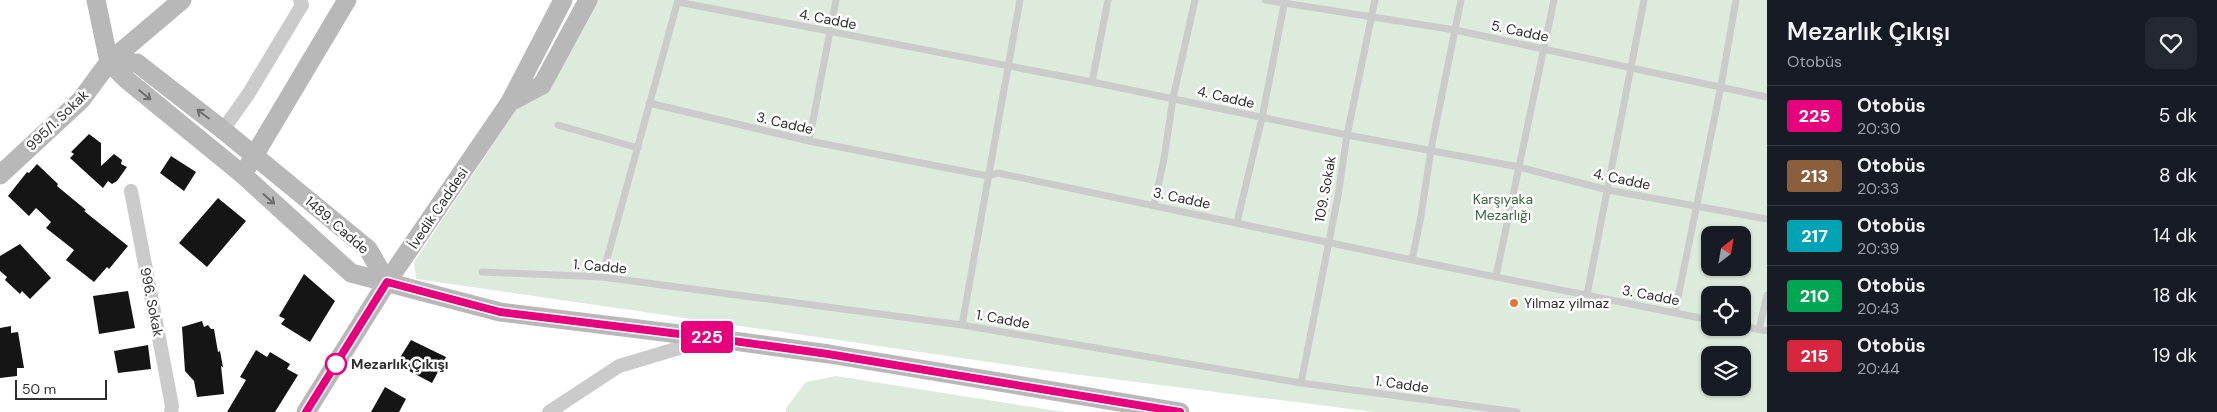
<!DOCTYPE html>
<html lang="tr">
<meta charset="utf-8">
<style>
body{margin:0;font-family:"DM Sans",sans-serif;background:#242831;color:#f1f3f6;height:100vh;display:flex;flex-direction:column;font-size:19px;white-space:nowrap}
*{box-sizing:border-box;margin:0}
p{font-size:16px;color:#9ea1a6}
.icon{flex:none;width:28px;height:28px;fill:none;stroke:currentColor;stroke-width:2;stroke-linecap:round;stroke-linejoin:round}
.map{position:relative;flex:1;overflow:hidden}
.panel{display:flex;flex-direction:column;background:#171b24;width:450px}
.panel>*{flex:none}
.badge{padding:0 10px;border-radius:4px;font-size:18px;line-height:32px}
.needle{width:32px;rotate:31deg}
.controls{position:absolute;left:1701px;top:226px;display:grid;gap:10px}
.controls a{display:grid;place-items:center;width:50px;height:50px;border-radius:10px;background:#171b24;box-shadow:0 1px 4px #0004;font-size:25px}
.scale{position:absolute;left:15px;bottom:12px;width:92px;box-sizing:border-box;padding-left:5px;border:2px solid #2e2e2e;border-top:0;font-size:14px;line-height:18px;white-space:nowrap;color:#2e2e2e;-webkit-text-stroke:4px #fff;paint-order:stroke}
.map>.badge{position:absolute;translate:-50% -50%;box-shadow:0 0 0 2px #fff}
.round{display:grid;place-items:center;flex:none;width:52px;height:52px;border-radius:10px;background:#242831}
.headline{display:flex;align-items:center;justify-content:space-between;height:85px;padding:0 20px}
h1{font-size:24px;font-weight:600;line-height:38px}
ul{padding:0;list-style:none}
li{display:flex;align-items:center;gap:15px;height:60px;padding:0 20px;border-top:1px solid #363941}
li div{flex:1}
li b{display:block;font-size:19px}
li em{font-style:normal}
li .badge{min-width:55px;font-weight:700;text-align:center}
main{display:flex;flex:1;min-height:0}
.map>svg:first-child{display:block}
.green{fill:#ddebdc;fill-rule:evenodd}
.building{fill:#151515}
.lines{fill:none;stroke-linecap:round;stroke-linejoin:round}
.lane{stroke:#cbcbcb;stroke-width:7}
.street{stroke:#cbcbcb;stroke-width:14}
.secondary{stroke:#b8b8b8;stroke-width:19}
.oneway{stroke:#6c6c6c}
.line-casing{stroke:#fff;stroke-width:11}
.line{stroke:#e6007e;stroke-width:8}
.poi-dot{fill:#de7a38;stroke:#fff;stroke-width:2}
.stop-dot{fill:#fff;stroke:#e6007e;stroke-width:2.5}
.labels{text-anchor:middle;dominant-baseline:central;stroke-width:5;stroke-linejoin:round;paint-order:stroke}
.street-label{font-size:14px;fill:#2e2e2e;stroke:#fff}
.park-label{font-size:14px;fill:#3d683e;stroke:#fff}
.poi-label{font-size:14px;fill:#2e2e2e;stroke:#fff;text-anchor:start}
.stop-label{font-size:14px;font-weight:bold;fill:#2e2e2e;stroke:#fff;text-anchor:start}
</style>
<main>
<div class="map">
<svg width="1767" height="412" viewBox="0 0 1767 412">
<rect width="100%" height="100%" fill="#fff"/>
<!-- green -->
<path class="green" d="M594,0H1767V412H1374L1065,373L416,279L414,262L555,52ZM1710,235H1742V268H1710ZM1710,295H1742V328H1710ZM1710,355H1742V388H1710Z
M836,376L1064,412H786V408L806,382Z"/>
<!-- building -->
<path class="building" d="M89,134L101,143V166L114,154L122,160L121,164L127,167L117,181L112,184L108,181L103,188L70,158L74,154L71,152Z
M171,156L196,172L184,191L160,173Z
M37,164L58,184L57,186L86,210L84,211L128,246L109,269L107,267L94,282L66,260L74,250L46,228L51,222L36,208L29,216L8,196L27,172L29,173Z
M218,198L246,221L207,267L179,243Z
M20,244L51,278L30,299L22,291L20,294L5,280L7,277L0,271V256Z
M304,274L335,301L310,342L281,324L285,319L279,316Z
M128,291L135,328L99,334L93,296Z
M202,321L204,327L208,325L211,329H214L218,352L220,351L223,367L221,366L224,394L197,397L194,381L185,371L182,327Z
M11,326V333L18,332L24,368H17V376L0,378V328Z
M411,340L446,357L432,383L396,364Z
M148,345L151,369L118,373L114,351Z
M256,350L267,357L270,352L290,364L287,369L298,375L275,412H227L246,380L240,377Z
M385,387L406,399L399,412H371Z"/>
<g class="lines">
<!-- lane -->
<path class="lane" d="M1265,0L1455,30L1767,97
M678,2L1092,82L1347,135L1519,167L1608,190L1767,219
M1092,82L1108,0
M649,103L809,141L988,176L998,173L1412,260L1710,320
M558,125L638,148
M809,141L836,0
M1154,205L1164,159L1173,98L1195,0
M1237,222L1262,118L1285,0
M1412,260L1421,216L1431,149L1461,0
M482,272L602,277L962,325L1301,383L1517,412
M1496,276L1554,0
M602,277L678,0
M1587,295L1644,0
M1675,312L1721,86L1736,0
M962,325L1020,0
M1742,326L1767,331
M1759,329L1767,295
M1301,383L1338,196L1347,135L1375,0"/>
<!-- street -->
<path class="street" d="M223,130L249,93L302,5L300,0
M131,191L172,406L171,412
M549,412L619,366L706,340"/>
<!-- secondary -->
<path class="secondary" d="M96,0L109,62L127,80L242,174L351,273L500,312L712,338L829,354L1180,412
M109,62L137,63L223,130L368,249L387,282
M510,102L542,85L588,0
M248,166L347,0
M0,175L81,100L109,62L182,0
M306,412L387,282L510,102L563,0"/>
</g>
<!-- one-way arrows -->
<defs><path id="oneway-shaft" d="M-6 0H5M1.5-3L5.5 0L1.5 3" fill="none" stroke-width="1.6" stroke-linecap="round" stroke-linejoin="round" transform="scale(1.25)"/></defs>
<g class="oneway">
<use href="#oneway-shaft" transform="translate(145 95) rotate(39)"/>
<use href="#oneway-shaft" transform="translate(203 114) rotate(-143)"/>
<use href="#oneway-shaft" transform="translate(269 199) rotate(42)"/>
</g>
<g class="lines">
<defs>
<path id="line" d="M306,412L387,282L500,312L712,338L828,354L1180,412"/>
</defs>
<!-- line casing -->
<use href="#line" class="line-casing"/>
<!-- line -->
<use href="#line" class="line"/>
</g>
<!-- markers -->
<circle class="poi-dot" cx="1514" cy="303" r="5"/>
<circle class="stop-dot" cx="336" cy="364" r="10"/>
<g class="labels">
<!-- street labels -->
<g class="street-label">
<text transform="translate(828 19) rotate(11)">4. Cadde</text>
<text transform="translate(1520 31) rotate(12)">5. Cadde</text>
<text transform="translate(1226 97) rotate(13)">4. Cadde</text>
<text transform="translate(57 120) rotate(-44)">995/1. Sokak</text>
<text transform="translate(785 123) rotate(13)">3. Cadde</text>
<text transform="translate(1622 179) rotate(12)">4. Cadde</text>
<text transform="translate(1325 189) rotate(-80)">109. Sokak</text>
<text transform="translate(1182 198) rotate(12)">3. Cadde</text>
<text transform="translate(438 208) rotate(-56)">İvedik Caddesi</text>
<text transform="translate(337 225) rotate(41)">1489. Cadde</text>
<text transform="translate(600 266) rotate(5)">1. Cadde</text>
<text transform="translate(1651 295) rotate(11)">3. Cadde</text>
<text transform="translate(152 302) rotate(79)">996. Sokak</text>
<text transform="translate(1003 319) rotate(10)">1. Cadde</text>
<text transform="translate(1402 384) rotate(8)">1. Cadde</text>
</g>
<!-- park labels -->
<g class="park-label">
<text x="1503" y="199">Karşıyaka<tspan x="1503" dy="16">Mezarlığı</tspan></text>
</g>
<!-- poi labels -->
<g class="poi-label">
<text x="1524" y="303">Yilmaz yilmaz</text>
</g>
<!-- stop labels -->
<g class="stop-label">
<text x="351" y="364">Mezarlık Çıkışı</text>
</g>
</g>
</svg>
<div class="controls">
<a><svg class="needle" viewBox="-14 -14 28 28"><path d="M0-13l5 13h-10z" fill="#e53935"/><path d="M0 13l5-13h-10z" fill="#9ea1a6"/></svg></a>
<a><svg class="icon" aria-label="locate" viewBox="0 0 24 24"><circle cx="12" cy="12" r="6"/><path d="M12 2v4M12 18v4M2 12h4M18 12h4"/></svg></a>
<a><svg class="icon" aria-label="layers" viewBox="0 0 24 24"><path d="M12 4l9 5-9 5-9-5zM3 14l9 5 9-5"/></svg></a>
</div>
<div class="scale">50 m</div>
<b class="badge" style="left:707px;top:337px;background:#e6007e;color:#fff">225</b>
</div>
<section class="panel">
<div class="headline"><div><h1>Mezarlık Çıkışı</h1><p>Otobüs</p></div><a class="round"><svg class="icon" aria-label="heart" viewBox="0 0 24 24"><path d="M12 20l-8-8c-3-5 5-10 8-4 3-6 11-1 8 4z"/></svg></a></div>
<ul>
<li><span class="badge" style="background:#e6007e;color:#fff">225</span><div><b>Otobüs</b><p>20:30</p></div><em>5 dk</em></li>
<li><span class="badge" style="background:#8b5e3c;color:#fff">213</span><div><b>Otobüs</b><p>20:33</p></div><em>8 dk</em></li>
<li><span class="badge" style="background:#00a3b4;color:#fff">217</span><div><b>Otobüs</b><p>20:39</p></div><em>14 dk</em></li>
<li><span class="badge" style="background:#00a651;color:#fff">210</span><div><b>Otobüs</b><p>20:43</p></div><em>18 dk</em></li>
<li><span class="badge" style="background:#d7263d;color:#fff">215</span><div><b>Otobüs</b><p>20:44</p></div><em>19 dk</em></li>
</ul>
</section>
</main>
